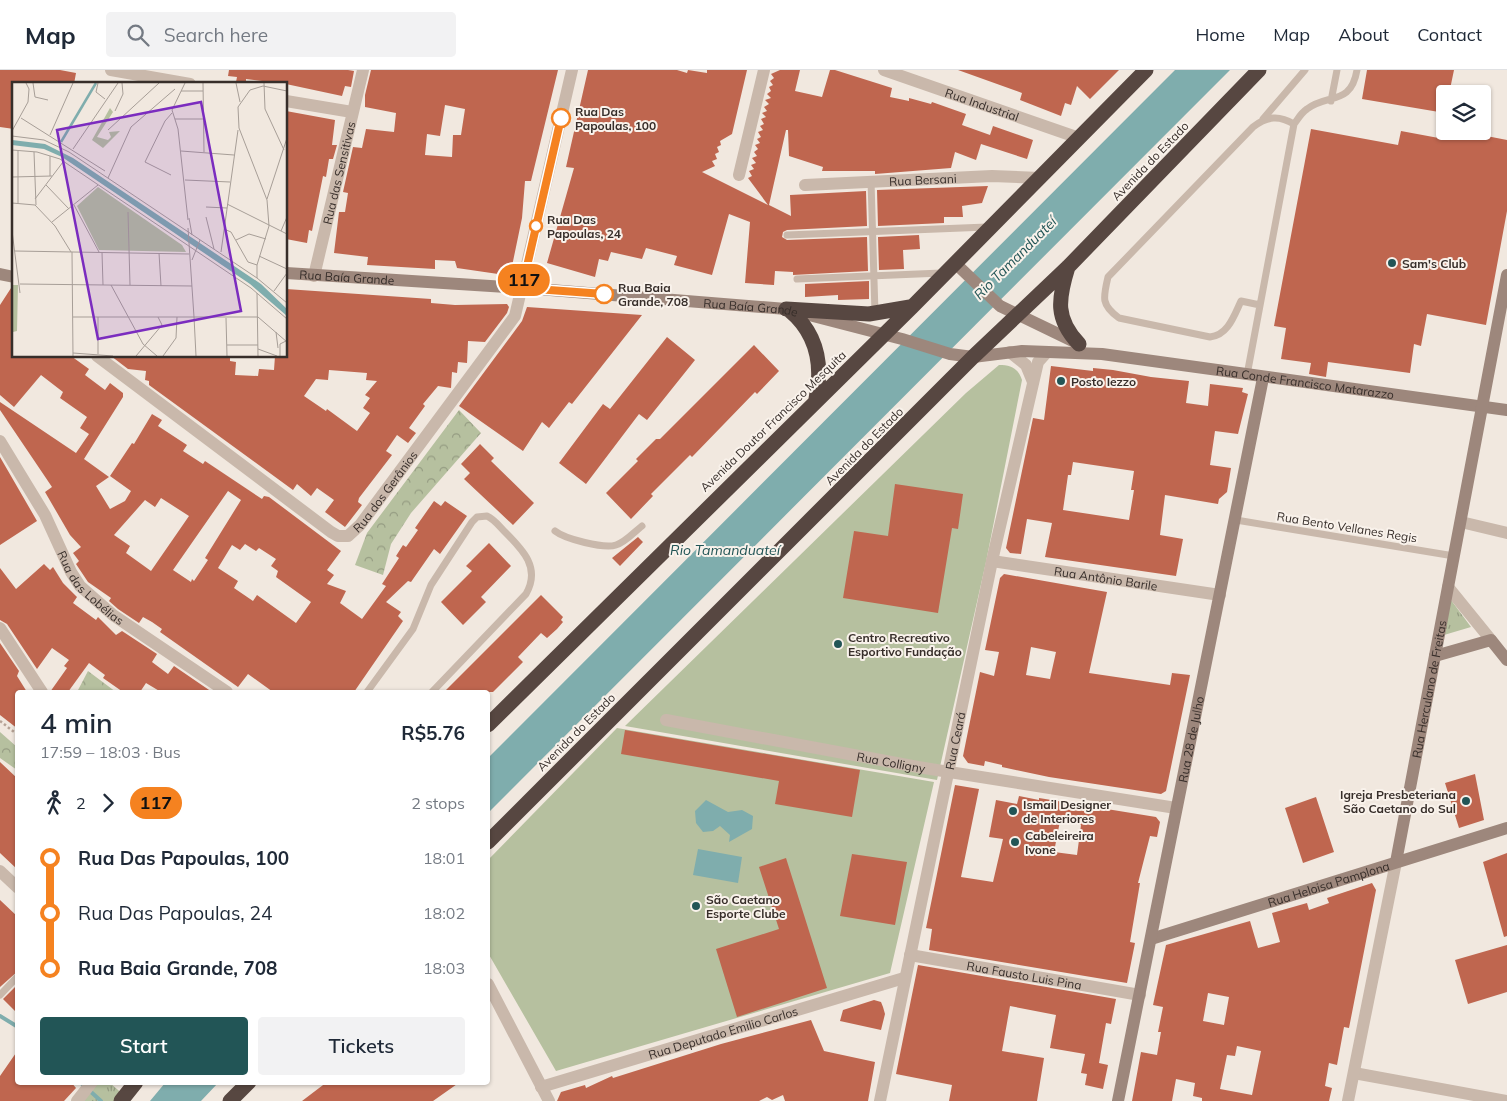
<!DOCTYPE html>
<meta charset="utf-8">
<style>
body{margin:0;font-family:Mulish,sans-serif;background:#f2f2f3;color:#1f2937;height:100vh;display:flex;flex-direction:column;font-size:19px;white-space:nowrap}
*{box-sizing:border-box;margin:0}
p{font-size:16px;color:#747a83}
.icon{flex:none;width:28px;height:28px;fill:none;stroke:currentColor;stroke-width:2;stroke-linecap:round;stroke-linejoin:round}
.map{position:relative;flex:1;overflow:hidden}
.drawer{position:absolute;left:15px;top:620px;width:475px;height:395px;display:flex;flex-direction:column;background:#fff;border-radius:5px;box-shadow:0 1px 4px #0004}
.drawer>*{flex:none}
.badge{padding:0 10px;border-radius:16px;font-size:18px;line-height:32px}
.controls{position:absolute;left:1436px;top:15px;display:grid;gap:10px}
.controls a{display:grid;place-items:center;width:55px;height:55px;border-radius:5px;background:#fff;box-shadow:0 1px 4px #0004;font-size:25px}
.map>.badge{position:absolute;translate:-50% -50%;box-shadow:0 0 0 2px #fff}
.legs{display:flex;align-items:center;gap:8px;height:55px;padding:0 25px;font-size:16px}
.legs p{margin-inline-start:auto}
.head{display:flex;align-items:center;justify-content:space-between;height:85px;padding:0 25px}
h1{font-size:28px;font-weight:600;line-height:38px}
.primary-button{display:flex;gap:10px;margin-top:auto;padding:10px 25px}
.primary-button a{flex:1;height:58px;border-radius:5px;background:#225556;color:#fff;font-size:20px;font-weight:600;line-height:58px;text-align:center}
.primary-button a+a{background:#f2f2f3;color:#1f2937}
ul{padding:0 25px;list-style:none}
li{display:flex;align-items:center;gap:18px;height:55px;font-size:19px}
li i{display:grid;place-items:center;width:8px;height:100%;margin:0 6px;background:currentColor}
li i::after{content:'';width:12px;height:12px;margin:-6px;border:4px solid;border-radius:50%;background:#fff}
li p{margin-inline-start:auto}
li:first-child i{background:linear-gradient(#0000 50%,currentColor 0)}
li:last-child i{background:linear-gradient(currentColor 50%,#0000 0)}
header{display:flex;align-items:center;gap:30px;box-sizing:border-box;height:70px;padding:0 25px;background:#fff;border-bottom:1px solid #e0e1e3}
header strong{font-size:24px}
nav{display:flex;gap:28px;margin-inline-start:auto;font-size:18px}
.search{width:350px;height:45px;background:#f2f2f3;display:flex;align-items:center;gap:12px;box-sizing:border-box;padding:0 18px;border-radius:5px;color:#747a83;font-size:19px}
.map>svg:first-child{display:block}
.grass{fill:#b6c09f}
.forest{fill:url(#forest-crowns)}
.park{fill:url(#park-tufts)}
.water{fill:#7fadad}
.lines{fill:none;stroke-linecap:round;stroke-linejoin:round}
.stream{stroke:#7fadad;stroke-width:4}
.building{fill:#bf664f;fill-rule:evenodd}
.path{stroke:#b5a295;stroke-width:2.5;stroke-dasharray:2.5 2.5;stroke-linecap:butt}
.lane{stroke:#c9b8ab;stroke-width:7}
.street{stroke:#c9b8ab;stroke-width:12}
.secondary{stroke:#9d877c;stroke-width:12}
.highway{stroke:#574741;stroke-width:15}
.line-1-casing{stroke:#fff;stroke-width:11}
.line-1{stroke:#f58220;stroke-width:8}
.stop-1-dot{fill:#fff;stroke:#f58220;stroke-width:2.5}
.poi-dot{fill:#225556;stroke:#f9f2eb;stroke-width:2}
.labels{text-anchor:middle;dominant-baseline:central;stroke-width:4;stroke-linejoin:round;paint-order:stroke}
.street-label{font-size:12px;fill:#372e2a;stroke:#f9f2eb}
.stop-label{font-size:12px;font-weight:bold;fill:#372e2a;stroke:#f9f2eb;text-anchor:start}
.poi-label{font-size:12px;font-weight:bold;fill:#372e2a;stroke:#f9f2eb;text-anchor:start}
.water-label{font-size:14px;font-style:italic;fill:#225556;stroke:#f9f2eb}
.inset-river{fill:none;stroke:#7fadad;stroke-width:2.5}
.inset-road{fill:none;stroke:#a79e97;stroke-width:1}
.view{fill:#7b2cbf;fill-opacity:0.15;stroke:#7b2cbf;stroke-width:2.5}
.inset-edge{fill:none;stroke:#372e2a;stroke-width:2.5}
</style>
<header>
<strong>Map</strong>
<div class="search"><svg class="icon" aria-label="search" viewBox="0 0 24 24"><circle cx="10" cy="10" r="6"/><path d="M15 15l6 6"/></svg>Search here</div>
<nav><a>Home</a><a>Map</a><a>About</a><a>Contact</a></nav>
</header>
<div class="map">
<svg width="1507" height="1031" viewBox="0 0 1507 1031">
<defs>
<pattern id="forest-crowns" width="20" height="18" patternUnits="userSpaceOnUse" patternTransform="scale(1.25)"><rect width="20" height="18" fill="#b6c09f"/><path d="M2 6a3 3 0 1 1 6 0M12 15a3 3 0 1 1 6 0" fill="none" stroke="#959c82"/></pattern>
<pattern id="park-tufts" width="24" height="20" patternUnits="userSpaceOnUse" patternTransform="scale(1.25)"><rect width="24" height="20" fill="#b6c09f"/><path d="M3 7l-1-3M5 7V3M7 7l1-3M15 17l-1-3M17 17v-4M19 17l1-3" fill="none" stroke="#959c82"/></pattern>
</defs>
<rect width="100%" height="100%" fill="#f1e8df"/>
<!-- grass -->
<path class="grass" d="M999,295C1011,295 1018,298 1022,310L986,492L937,710L625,656L966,323Z
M617,658L934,712L890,903L556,1001L488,883V790Z"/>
<!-- forest -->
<path class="forest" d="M459,340L481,363L411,443L391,474L383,505L355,495L367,463Z
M88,601L116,622H77Z
M0,662L17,677V700L0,688Z"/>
<!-- park -->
<path class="park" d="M1451,530L1471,557L1444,565Z
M92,1013H110L125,1026L121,1031H77Z"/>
<!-- water -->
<path class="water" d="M1175,0H1230L488,743V688Z
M706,730L728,742L742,740L753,746L752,759L729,772L730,765L720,756L713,761L703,762L696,753L695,741Z
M698,779L742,787L738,813L693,805Z
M165,1013V1012L218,1013L201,1031H150Z"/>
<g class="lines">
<!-- stream -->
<path class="stream" d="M0,946L18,957
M80,1012L101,1031"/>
</g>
<!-- building -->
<path class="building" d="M0,0H60L76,3L74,14H14V59L0,57Z
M229,0H348L354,1L351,17L345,16L342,26L286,14L246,9V13L236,12L237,7L228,6Z
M371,0H558L531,111H525L522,148L511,201L505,205L457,198L455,191L435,190V199L367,195L368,187L334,183L339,142H345L348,123L343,122L353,77L362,78L366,59L394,62L396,43L365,37V25ZM445,35L465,39L461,65H453L452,87L425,85L427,64L440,66Z
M588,0H677L687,3L688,0L707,3V0H747L732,64L720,71L721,75L717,77L719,82L715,84L717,89L712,91L715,96L702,102L768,135L748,108L752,106L749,101L754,99L751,95L756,93L752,88L757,86L754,82L758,79L755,75L760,73L757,69L761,67L758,62L763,60L760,56L764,54L761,49L766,47L762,43L767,41L764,37L769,34L765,30L771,28L767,24L771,21L769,17L773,15L770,11L774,8L771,4L780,0H800L795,21L822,27L830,0H835L892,18L890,27L909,31V28L931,34L932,32L966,44L962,55L990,65L993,56L1033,70L1027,89L981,74L976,90L955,82L951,98L875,104V101H822L823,97L789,86L788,60H786L769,135L791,146L790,125L866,121L867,156L787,160L783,162L782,167L787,170L867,167L868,201L793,205V202L775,201L774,215L745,213L750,152L729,144L712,205L674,195L677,186L646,178L642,189L611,182L608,191L599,189L595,207L547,193L574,98L566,97Z
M958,0H1119L1090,29L1077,16L1071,35L1065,33L1061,46L1020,30L1022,23Z
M1367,0H1454L1449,24H1445V43L1362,29Z
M286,41L335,50L332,75H337L333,89H329L326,107L323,106L312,161L309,160L307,173L286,169Z
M1311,59L1398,75L1401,61L1444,69L1445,61H1461L1507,70V141L1486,255L1427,244L1421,276L1414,274L1410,303L1328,292L1326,307L1309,304L1311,293L1281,289L1286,258L1274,256Z
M988,116L982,133L962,136L963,147H944V153L878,156L877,120Z
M919,165L920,179L903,180L904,199L879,200L878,167Z
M869,211V229L838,230V225L805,227V214Z
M13,215L14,286H71L89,299L85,305L105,320L110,313L123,323V327L84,389L109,407L96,416L110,439L125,431L131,421L110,406L132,373L134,374L152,344L162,350L158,356L187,375L183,381L203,394L205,391L262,429L264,426L269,427L341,481L327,500L334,505L327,514L346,521L340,533L362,549L386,516L382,514L399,488L396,486L403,475L406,477L418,460L415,458L434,431L441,436L445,431L467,446L440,484L434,479L411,512L408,511L386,532L401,542L398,546L403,551L354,622H273L248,604L238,617L160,562L162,559L152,552L143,547L139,553L118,539L109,531L111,528L88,512L76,494L79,491L73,483L81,477L70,465L45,422L52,417L0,340V332L76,383L89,364L80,358L87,347L60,328L63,322L41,305L14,337L0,325V235ZM228,421L241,430L205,488L208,490L194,511L192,509L191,512L173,500ZM161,428L189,446L151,501L126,483L130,476L114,465L145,430L155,437ZM245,474L256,481L259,478L276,489L271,496L278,501L276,507L311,532L296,553L257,525L253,531L234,518L238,511L218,498L232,475L240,480Z
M286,219L431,229V233L455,235L507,234L509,237L507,243L485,272L468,271L467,293L458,292L457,303L452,302L451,318L438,316L423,334L425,336L409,358L416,363L408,373L397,365L386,381L392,385L359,428L358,432L362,435L345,457L325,442L334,430L317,418L311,426L297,414L293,420L149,315V311L145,310L146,301L128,299L111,286H230V291L236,292L235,305L258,306L259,299L274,300L275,286H286ZM329,300L367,303L366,310L377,311L365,325L370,328L363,338L370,343L357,361L327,339L326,341L304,326L316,309L328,310Z
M527,237L642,245L572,334L569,332L549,358L542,352L523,381L459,336L522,251Z
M667,267L695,290L647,350L639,344L586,414L559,393L603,334L610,339Z
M754,275L779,301L757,324L755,322L692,387L690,385L651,424L653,426L631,449L606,423L638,391L636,389L656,369H660Z
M1051,296L1093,301V298L1113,300L1151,307L1189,311L1186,333L1208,336L1210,314L1243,318L1242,322L1248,324L1238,364L1215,361L1210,395L1231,398L1227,422L1219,429L1218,434L1165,425L1160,465L1183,469L1176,506L1045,487L1052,453L1027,449L1021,484L1010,483L1006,478L1033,348L1044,350ZM1073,392L1134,401L1131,420H1134L1129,450L1063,440L1068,405H1071Z
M480,374L494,388L491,391L534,433L513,455L464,409L470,403L461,394Z
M0,387L37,451L0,475Z
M895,414L963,424L958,459L952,458L938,543L843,528L854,461L888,466Z
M638,467L643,472L620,496L612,488Z
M489,473L511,496L481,527L486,532L463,555L441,532L472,501L466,496Z
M44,494L50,500L53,497L63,513L77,527L73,533L96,550L98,547L116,565L122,561L157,584L152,592L168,604L174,596L212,622H161L146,613L140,622H123L103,608L105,605L89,593L68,622H50L67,598L64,596L69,590L52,578L37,599L7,554L0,550V498L16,519Z
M1004,504L1107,522L1089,603L1170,615L1172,603L1190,605L1166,721L1161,724L1049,707L1002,697V695L985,691L984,696L968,693L963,686L980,602L994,606L999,582L985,580L1000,508ZM1031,577L1056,582L1050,609L1026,605Z
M541,525L563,547L561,550L563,552L557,559L547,568L541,563L518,587L523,592L493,622H444Z
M0,573L19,601L17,606L27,622H18V659L0,645Z
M625,660L860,700L852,747L775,734L779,711L621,684Z
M0,692L18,709V800L0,783Z
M1475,704L1484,750L1459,758L1445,713Z
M955,715L979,719L961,807L993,812L1003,769L989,767L996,730L1017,734L1019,726L1039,730V728L1156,747L1160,752L1157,767L1150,766L1138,813H1140L1130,872L1135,873L1127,913L929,880L932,859L926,858ZM1060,751L1081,755L1077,785L1054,782Z
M1316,727L1334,782L1303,793L1285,738Z
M1507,783V866L1504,867L1483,792Z
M852,784L907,792L895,855L840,846Z
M786,788L827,918L737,947L716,879L779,859L759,797Z
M1372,813L1376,820L1349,958L1344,957L1337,995L1329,993L1325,1016L1332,1018L1329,1031H1202V1028L1193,1026L1195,1013L1176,1009L1172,1031H1132L1141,982L1157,985L1161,962H1158L1163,937L1153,935L1166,875L1250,851L1258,878L1280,872L1272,843L1307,833L1309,840L1329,833L1327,828ZM1208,923L1229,927L1224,955L1203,951ZM1237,976L1261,981L1252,1025L1220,1019L1227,985L1235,986Z
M0,830L18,847V901L0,917Z
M1507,875V922L1468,934L1455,890Z
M918,895L1116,929L1111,954L1106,953L1099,993L1108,995L1103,1019L1085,1015L1087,1004L1081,1003L1085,984L1050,978L1056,945L1010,936L1002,981L1044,988L1037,1031H949L952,1015L896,1004Z
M18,914V944L3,929Z
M874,930L881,932L883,937L885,944L881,960L840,951L843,940Z
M811,950L824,981L875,992L868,1031H785L783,1025L772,1030L767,1027L759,1031H557L561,1022L585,1015L586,1018L612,1006L613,1008L721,974Z
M18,980V1012H71L76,1018L64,1031H0V1006Z
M327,1012H460L433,1031H302Z"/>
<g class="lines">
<!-- path -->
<path class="path" d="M0,651L18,665"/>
<!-- lane -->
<path class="lane" d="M1331,31L1337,0
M1263,49L1305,0
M871,111L875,243
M787,165L987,157
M797,209L942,203
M1260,235L1241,231C1234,246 1228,265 1210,267L1119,248C1101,235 1103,228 1108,207L1253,57C1267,46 1279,45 1294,54
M1247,305L1294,54C1298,49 1301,43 1307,39C1328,23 1351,36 1357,0
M1236,450L1454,486
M555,461C565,469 604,479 616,475C626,472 634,462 642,456
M367,622L413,559L431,515L472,452L477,447L487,446C494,449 499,456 505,462C523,480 541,498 526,524L432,622
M0,925L18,906"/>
<!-- street -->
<g class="street">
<path d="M111,0L190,14"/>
<path id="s1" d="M884,0L1079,68"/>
<path d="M286,31L352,42"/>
<path d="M739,105L764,0"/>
<path id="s2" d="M805,115L992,106L1040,108"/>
<path id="s3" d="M314,206L363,0"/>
<path d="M1010,282L1026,295L1033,312"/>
<path id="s4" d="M97,286L331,462L338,466H348L360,455L515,246L572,0"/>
<path id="s5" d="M0,371L45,445L71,502L80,516L113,545L227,622"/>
<path d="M1461,452L1507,463"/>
<path id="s6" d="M992,491L1220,525"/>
<path d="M1448,517L1491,570"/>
<path d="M0,558L42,622"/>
<path id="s7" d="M666,650L918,697L1176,738"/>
<path d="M0,801L18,818"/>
<path id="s8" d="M910,885L1140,925"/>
<path d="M488,914L549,1031"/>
<path d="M1354,1003L1507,1031"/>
<path id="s9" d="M541,1017L904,908"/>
<path d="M77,1031L92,1012"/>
<path id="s10" d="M880,1031L992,491L1038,292L1047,282"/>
<path d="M1348,1031L1396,792"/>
</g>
<!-- secondary -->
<g class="secondary">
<path d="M955,193L1000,236L1077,273"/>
<path id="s11" d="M286,203L538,219L786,239L902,269L950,284L973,287L1022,281L1102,284L1507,340"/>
<path d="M0,204L14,207"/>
<path d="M1435,586L1491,570L1507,590"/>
<path id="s12" d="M1396,792L1507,205"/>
<path id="s13" d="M1151,869L1507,758"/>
<path id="s14" d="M1118,1031L1263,308"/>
</g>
<!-- highway -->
<path class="highway" d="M1068,197C1058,229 1055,249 1079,274
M786,239L869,244L910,237
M789,240C817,263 823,295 816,329
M488,655L912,237L1146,0
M488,772L973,287L1068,197L1259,0
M121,1031L136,1012
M230,1031L249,1012"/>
</g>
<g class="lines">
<defs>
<path id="line-1" d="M561,48L522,218L604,224"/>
</defs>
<!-- line-1 casing -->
<use href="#line-1" class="line-1-casing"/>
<!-- line-1 -->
<use href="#line-1" class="line-1"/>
</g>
<!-- markers -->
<g class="stop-1-dot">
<circle cx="561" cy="48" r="9"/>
<circle cx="536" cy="156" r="6"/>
<circle cx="604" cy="224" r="9"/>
</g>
<g class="poi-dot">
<circle cx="1392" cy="193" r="5"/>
<circle cx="1061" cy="311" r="5"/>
<circle cx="838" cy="574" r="5"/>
<circle cx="1466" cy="731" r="5"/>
<circle cx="1013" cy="741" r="5"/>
<circle cx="1015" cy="772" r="5"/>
<circle cx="696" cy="836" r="5"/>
</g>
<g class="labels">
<!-- street labels -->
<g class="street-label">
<text stroke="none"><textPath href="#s1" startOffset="104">Rua Industrial</textPath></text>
<text transform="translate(1150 91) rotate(-46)">Avenida do Estado</text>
<text stroke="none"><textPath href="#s3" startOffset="106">Rua das Sensitivas</textPath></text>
<text stroke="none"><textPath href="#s2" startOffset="118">Rua Bersani</textPath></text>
<text stroke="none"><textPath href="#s11" startOffset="61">Rua Baía Grande</textPath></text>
<text stroke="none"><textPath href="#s11" startOffset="466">Rua Baía Grande</textPath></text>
<text stroke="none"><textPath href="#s11" startOffset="1029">Rua Conde Francisco Matarazzo</textPath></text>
<text transform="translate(773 351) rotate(-44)">Avenida Doutor Francisco Mesquita</text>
<text transform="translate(864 376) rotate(-45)">Avenida do Estado</text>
<text stroke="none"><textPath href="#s4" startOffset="369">Rua dos Gerânios</textPath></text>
<text transform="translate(1347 457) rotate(9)">Rua Bento Vellanes Regis</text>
<text stroke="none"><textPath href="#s6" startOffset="115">Rua Antônio Barile</textPath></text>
<text stroke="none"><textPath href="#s5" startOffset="174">Rua das Lobélias</textPath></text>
<text stroke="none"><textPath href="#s12" startOffset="176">Rua Herculano de Freitas</textPath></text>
<text transform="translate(576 662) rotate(-45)">Avenida do Estado</text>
<text stroke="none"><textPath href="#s14" startOffset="369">Rua 28 de Julho</textPath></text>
<text stroke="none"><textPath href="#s10" startOffset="368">Rua Ceará</textPath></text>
<text stroke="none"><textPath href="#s7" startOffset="229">Rua Colligny</textPath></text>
<text stroke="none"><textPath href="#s13" startOffset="186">Rua Heloisa Pamplona</textPath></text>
<text stroke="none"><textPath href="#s8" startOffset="116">Rua Fausto Luis Pina</textPath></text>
<text stroke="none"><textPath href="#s9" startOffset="190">Rua Deputado Emilio Carlos</textPath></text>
</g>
<!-- stop labels -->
<g class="stop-label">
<text x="575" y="41">Rua Das<tspan x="575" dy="14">Papoulas, 100</tspan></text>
<text x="547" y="149">Rua Das<tspan x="547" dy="14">Papoulas, 24</tspan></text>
<text x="618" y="217">Rua Baia<tspan x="618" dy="14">Grande, 708</tspan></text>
</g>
<!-- poi labels -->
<g class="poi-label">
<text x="1402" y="193">Sam's Club</text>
<text x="1071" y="311">Posto Iezzo</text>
<text x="848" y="567">Centro Recreativo<tspan x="848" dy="14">Esportivo Fundação</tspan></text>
<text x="1456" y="724" text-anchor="end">Igreja Presbeteriana<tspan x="1456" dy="14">São Caetano do Sul</tspan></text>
<text x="1023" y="734">Ismail Designer<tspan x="1023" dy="14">de Interiores</tspan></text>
<text x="1025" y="765">Cabeleireira<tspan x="1025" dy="14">Ivone</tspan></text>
<text x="706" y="829">São Caetano<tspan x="706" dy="14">Esporte Clube</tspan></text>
</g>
<!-- water labels -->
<g class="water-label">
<text transform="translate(1015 188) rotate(-45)">Rio Tamanduateí</text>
<text x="725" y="480">Rio Tamanduateí</text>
</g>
</g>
<!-- overview -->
<g transform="translate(12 12)">
<rect width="275" height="275" fill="#f1e8df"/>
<path d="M86,105L170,163L174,170L87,168L65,124Z" fill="#b6c09f"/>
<path d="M98,26L101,30L85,55L96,58L99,55L97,50L108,49L91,66L80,58Z" fill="#b6c09f"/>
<path d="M0,203H6L5,249L1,250L0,263Z" fill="#b6c09f"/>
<path d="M0,58L33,62L61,76L249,202L275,227V234L238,202L50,75L32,67L0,63Z" fill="#7fadad"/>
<path class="inset-river" d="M49,60L84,1"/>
<path class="inset-road" d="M21,1L23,15L36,18M86,1L84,10L93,17M173,1L160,28L166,47L176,138M191,1L192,70M224,1L228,20M252,1L253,27L272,68M169,9H191M103,29L111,12L110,1M9,36L93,89M163,37H192M227,46L255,118L257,144L245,183V196M227,46L226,25L238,8L251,4L275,9M96,48L147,1M0,49L16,20L17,7L14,1M38,53L61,1M0,54L32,58L57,70L245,196L275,221M61,67L106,1M0,68L25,70L48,77L239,206L275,237M6,69V121M169,69L222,73M22,70L24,123M38,74V94M159,93L133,80L153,39L160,31M0,95L40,94M96,96L119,45L163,7M173,98L218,100M34,103L57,127M23,117L51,80M255,117L275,56M0,121L23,123L43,144L59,170M215,122L275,152M62,123L87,170M194,125L215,126M116,130L118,203M194,135L202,167M177,136L180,153M40,140L86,103M176,146L182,235H246L275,260M212,147L219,150L236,180L245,183M0,149L8,211M269,149L275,135M224,158L237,152L254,157M3,169L177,172M60,170L61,274M90,170L91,203M209,170L226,48M147,171L149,204M247,174L275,187M180,178L188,158M8,202L180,204M99,203L131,262L145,274M262,209L275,191M245,211L246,274M61,235H182L184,274M86,235V272M214,236L215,274M264,250L266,266M215,263H246M246,267L265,274M61,271L101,274M124,274L150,243L146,235M151,274L164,256L165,235M268,274V262L274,259"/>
<path class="view" d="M189,20L229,229L86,257L45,48Z"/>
<rect width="275" height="275" class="inset-edge"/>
</g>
</svg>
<div class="controls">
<a><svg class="icon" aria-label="layers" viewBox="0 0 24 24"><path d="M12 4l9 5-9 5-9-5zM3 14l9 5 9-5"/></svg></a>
</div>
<b class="badge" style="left:524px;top:210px;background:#f58220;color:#111">117</b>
<section class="drawer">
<div class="head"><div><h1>4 min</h1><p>17:59 – 18:03 · Bus</p></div><b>R$5.76</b></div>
<div class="legs"><svg class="icon" aria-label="walk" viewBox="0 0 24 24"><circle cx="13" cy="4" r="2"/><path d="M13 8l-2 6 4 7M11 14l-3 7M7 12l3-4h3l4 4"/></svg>2<svg class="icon" aria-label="forward" viewBox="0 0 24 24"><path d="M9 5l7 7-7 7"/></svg><b class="badge" style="background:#f58220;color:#111">117</b><p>2 stops</p></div>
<ul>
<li><i style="color:#f58220"></i><b>Rua Das Papoulas, 100</b><p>18:01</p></li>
<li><i style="color:#f58220"></i><span>Rua Das Papoulas, 24</span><p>18:02</p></li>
<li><i style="color:#f58220"></i><b>Rua Baia Grande, 708</b><p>18:03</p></li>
</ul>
<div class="primary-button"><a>Start</a><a>Tickets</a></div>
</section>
</div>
